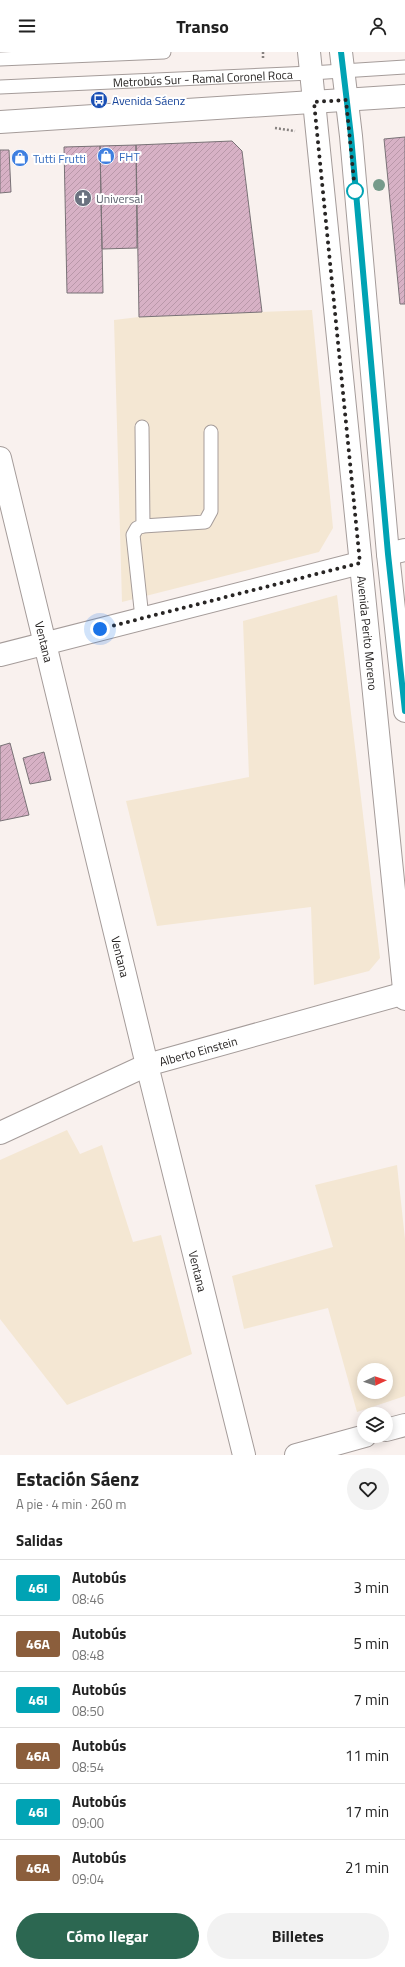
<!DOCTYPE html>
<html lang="es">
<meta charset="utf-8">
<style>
body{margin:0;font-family:"Titillium Web",sans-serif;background:#f2f2f2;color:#222;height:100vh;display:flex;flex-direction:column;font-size:15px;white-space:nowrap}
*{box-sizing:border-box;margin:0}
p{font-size:13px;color:#767676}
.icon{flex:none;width:22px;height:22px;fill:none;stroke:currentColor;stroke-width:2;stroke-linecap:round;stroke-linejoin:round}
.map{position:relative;height:1403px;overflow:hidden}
.panel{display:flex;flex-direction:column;background:#fff;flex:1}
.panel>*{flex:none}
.badge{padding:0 8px;border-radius:3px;font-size:14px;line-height:26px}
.needle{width:26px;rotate:87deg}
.tools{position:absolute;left:357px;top:1311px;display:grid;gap:8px}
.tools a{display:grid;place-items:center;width:36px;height:36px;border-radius:50%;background:#fff;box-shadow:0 2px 10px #0003;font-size:20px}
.you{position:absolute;width:20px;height:20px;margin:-10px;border:3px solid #fff;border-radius:50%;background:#1a73e8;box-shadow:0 0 0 6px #1a73e833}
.map>.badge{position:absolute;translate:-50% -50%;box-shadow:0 0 0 2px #fff}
h2{padding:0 16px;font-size:15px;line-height:36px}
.round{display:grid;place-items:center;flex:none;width:42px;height:42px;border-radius:21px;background:#f2f2f2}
.summary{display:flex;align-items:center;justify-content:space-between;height:68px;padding:0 16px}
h1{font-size:19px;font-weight:700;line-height:30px}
.primary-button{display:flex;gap:8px;margin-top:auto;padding:8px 16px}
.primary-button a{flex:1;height:46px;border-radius:24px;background:#2c6751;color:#fff;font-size:16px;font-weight:700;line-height:46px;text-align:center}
.primary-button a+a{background:#f2f2f2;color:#222}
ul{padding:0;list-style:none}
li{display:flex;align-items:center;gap:12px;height:56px;padding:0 16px;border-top:1px solid #e0e0e0}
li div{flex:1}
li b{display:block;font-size:15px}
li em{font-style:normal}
li .badge{min-width:44px;font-weight:700;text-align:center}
header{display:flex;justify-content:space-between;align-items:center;height:52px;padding:0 16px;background:#fff;font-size:18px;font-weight:700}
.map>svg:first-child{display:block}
.industrial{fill:#f4e7d3;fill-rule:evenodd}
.building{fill:url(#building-hatch);stroke:#797276}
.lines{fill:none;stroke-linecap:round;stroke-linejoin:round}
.lane-casing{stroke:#a59c9a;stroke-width:15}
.street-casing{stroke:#a59c9a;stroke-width:24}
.secondary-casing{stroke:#a59c9a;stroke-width:24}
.path{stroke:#86817f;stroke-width:2.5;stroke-dasharray:2 2;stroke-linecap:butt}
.lane{stroke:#fff;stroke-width:13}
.street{stroke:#fff;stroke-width:22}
.secondary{stroke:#fff;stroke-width:22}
.tree{fill:#769b8b}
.line-casing{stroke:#fff;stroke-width:9}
.line{stroke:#00a3b4;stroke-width:6}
.walk{stroke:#282524;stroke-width:4;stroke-dasharray:0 7.2}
.stop-dot{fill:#fff;stroke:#00a3b4;stroke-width:2}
.labels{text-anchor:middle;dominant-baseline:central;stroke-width:4;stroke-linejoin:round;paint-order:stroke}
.street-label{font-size:12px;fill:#282524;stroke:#fff}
.transit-label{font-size:12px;fill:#164399;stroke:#fff;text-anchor:start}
.shop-label{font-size:12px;fill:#366cbe;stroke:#fff;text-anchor:start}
.worship-label{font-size:12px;fill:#5b616d;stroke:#fff;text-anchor:start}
</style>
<header><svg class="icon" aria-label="menu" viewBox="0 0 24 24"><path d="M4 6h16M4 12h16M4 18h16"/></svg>Transo<svg class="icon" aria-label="person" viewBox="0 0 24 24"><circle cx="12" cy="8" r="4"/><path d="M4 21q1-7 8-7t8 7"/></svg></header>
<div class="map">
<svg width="405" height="1403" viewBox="0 0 405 1403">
<defs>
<pattern id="building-hatch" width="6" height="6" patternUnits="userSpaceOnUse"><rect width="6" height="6" fill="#d7b1c5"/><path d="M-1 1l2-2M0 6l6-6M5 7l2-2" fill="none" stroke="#b998a9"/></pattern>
</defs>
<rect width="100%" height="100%" fill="#f9f1ee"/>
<!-- industrial -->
<path class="industrial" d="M312,258L333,476L319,500L122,550L114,268L139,265Z
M337,543L380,906L369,919L314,933L311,855L157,874L126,749L249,725L243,569Z
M67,1078L80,1102L102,1093L133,1190L161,1183L192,1302L67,1353L0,1267V1108Z
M397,1113L405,1187V1344L357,1360L328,1256L244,1277L232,1224L333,1195L315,1133ZM364,1318H386V1340H364Z"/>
<!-- building -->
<path class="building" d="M405,85V252H400L384,87Z
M232,89L242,99L262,260L139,265L136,93Z
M136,93L137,196L102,197L100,94Z
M100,94L103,241H67L64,95Z
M0,98H9L11,140L0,141Z
M10,691L29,763L0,769V694Z
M44,700L51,728L30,732L23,706Z"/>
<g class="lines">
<defs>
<g id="lane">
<path d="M0,7L164,0"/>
<path id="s1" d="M0,35L311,21L405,15"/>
<path d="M142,375L143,474"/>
<path d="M142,566L133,483L137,476L143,474L205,470L211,459V380"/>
</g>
<g id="street">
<path id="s2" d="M0,406L147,1013L244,1403"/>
<path d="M388,502L405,498"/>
<path d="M0,603L360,511"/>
<path id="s3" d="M0,1081L147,1013L405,941"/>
<path d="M386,1378L405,1373"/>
<path d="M296,1403L365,1384"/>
</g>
<g id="secondary">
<path id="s4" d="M309,0L405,947"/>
<path d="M341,0L351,84L388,502L405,659"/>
<path d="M0,70L405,44"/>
</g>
</defs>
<!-- lane casing -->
<use href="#lane" class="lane-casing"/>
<!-- street casing -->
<use href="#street" class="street-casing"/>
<!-- secondary casing -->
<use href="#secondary" class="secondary-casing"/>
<!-- path -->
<path class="path" d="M263,0V6
M275,76L295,79"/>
<!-- lane -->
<use href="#lane" class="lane"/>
<!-- street -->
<use href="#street" class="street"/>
<!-- secondary -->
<use href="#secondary" class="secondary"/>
</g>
<!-- trees -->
<circle class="tree" cx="379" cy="133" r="6"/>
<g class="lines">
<defs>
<path id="line" d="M341,0L351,84L388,502L405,659"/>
</defs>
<!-- line casing -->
<use href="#line" class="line-casing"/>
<!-- line -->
<use href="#line" class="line"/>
<!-- walk -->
<path class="walk" d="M100,577L360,511L314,50L346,48L355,139"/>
</g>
<!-- icons -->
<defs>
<symbol id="bus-disc" viewBox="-11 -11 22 22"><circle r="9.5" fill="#1a4fb4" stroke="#fff"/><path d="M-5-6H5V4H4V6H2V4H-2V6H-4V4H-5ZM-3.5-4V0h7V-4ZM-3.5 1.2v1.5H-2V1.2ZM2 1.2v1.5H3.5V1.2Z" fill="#fff"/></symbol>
<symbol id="shop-disc" viewBox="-11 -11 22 22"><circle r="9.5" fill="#3f7fe0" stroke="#fff"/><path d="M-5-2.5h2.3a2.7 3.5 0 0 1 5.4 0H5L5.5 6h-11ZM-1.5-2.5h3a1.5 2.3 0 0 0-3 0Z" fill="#fff"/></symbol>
<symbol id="church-disc" viewBox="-11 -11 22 22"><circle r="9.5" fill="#6b7280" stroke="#fff"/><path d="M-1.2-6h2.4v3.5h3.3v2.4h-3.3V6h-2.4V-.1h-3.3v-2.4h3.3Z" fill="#fff"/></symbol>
</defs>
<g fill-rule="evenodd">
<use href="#bus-disc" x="89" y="38" width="20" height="20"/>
<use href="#shop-disc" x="96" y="94" width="20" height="20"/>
<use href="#shop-disc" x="10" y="96" width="20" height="20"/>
<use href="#church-disc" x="73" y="136" width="20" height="20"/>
</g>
<!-- markers -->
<circle class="stop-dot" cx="355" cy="139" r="8"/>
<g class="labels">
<!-- street labels -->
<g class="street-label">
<text stroke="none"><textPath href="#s1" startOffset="203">Metrobús Sur - Ramal Coronel Roca</textPath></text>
<text stroke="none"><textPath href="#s4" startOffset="584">Avenida Perito Moreno</textPath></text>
<text stroke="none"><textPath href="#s2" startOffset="189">Ventana</textPath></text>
<text stroke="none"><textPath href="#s2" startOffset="513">Ventana</textPath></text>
<text stroke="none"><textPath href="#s3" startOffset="215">Alberto Einstein</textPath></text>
<text stroke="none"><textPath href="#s2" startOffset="837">Ventana</textPath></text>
</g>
<!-- transit labels -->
<g class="transit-label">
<text x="112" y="48">Avenida Sáenz</text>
</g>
<!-- shop labels -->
<g class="shop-label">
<text x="119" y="104">FHT</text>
<text x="33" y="106">Tutti Frutti</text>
</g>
<!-- worship labels -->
<g class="worship-label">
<text x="96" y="146">Universal</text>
</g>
</g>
</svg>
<div class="tools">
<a><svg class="needle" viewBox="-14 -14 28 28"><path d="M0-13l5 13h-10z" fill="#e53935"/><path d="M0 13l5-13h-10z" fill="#767676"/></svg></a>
<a><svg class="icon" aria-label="layers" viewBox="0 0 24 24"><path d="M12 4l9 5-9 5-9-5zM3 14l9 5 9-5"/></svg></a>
</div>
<div class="you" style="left:100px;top:577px"></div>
</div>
<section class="panel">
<div class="summary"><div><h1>Estación Sáenz</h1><p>A pie · 4 min · 260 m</p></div><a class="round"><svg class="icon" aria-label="heart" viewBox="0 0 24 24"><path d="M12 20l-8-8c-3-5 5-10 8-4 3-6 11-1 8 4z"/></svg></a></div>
<h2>Salidas</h2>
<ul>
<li><span class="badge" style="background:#00a3b4;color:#fff">46I</span><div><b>Autobús</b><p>08:46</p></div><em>3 min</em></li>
<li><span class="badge" style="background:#8b5e3c;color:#fff">46A</span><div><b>Autobús</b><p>08:48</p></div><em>5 min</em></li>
<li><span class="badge" style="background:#00a3b4;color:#fff">46I</span><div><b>Autobús</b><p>08:50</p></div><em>7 min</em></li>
<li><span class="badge" style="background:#8b5e3c;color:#fff">46A</span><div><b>Autobús</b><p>08:54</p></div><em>11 min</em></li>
<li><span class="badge" style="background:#00a3b4;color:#fff">46I</span><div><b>Autobús</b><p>09:00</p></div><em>17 min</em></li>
<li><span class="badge" style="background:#8b5e3c;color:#fff">46A</span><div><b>Autobús</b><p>09:04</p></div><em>21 min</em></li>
</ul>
<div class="primary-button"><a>Cómo llegar</a><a>Billetes</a></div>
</section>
